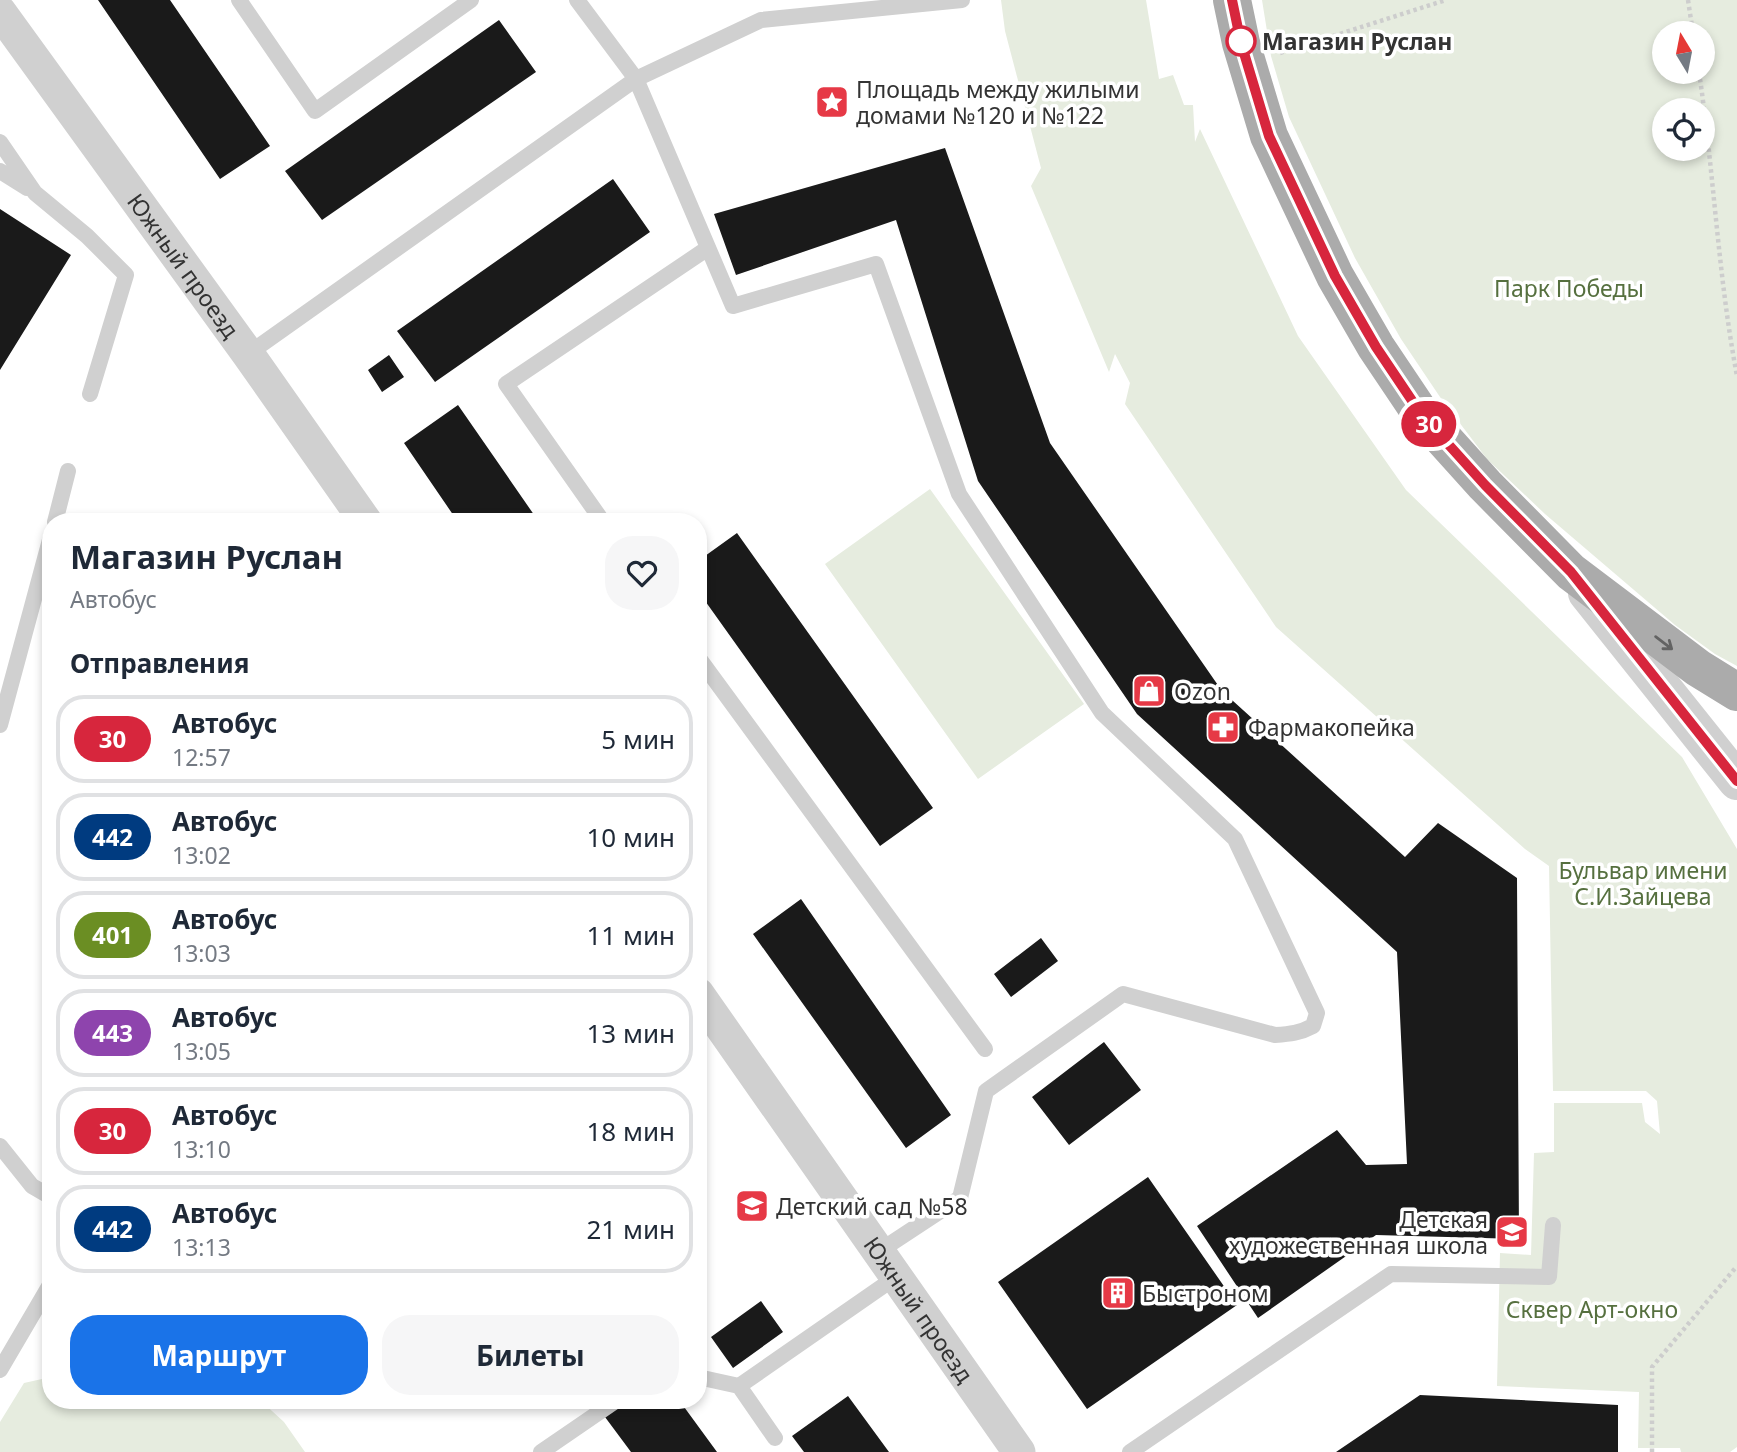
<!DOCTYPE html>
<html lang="ru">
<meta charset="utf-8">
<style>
body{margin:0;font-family:"Noto Sans",sans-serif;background:#f6f6f7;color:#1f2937;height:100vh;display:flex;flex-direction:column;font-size:26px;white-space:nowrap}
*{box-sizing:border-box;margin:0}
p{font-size:23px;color:#747a83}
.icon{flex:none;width:38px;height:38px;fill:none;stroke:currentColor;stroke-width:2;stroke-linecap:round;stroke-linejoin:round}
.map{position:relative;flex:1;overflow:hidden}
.sheet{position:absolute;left:42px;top:513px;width:665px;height:896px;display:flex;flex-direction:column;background:#fff;border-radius:28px;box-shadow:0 4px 10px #0003}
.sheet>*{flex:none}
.badge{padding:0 14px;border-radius:23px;font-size:24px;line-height:46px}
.needle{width:46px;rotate:350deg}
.tools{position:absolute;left:1652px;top:21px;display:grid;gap:14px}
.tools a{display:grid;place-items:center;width:63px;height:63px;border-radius:50%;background:#fff;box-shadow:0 4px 10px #0003;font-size:35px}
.map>.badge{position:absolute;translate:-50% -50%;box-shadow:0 0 0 4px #fff}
h2{padding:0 28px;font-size:26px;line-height:63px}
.round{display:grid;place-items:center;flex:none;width:74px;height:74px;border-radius:28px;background:#f6f6f7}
.headline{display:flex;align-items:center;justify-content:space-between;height:119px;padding:0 28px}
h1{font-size:33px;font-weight:700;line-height:52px}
.action{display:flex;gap:14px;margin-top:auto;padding:14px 28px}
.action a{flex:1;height:80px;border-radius:28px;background:#1a73e8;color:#fff;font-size:28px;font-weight:700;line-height:80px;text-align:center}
.action a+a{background:#f6f6f7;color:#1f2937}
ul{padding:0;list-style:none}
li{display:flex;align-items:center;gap:21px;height:88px;margin:0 14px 10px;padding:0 14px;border:4px solid #e0e1e3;border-radius:28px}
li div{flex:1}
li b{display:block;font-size:26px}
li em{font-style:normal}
li .badge{min-width:77px;font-weight:700;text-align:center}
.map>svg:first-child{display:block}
.green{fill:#e6ecdf;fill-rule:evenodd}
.building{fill:#1a1a1a}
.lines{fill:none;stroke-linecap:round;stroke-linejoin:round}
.path{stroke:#cdcdcd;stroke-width:4.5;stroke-dasharray:3.5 3.5;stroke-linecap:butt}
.service{stroke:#d0d0d0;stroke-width:16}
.minor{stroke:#d0d0d0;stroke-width:33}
.tertiary{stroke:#d0d0d0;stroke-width:38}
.primary{stroke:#ababab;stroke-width:38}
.oneway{stroke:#636363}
.line-casing{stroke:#fff;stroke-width:16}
.line{stroke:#d7263d;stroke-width:10}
.stop-dot{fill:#fff;stroke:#d7263d;stroke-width:3.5}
.labels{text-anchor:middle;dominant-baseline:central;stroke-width:7;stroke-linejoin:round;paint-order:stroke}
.stop-label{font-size:23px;font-weight:bold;fill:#333;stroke:#fff;text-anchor:start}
.poi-label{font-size:23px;fill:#333;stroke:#fff;text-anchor:start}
.street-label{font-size:23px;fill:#333;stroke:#fff}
.park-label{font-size:23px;fill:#56703f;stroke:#fff}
</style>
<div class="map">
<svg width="1737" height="1452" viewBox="0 0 1737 1452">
<rect width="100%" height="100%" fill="#fff"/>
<!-- green -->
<path class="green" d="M1001,0H1146L1159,79L1173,75L1184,105H1193L1195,142L1200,129L1298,336L1406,490L1682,757L1737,849V1447L1730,1452H1681L1680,1448H1638L1639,1392L1497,1386L1500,1253L1531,1255L1534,1153L1554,1152V1103H1642L1645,1122L1660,1134L1657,1101L1646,1091H1553L1549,866L1525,849L1276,627L1125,404L1130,383L1115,354L1109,372L1031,186L1041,168L1005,31Z
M1262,0H1737V666L1715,654L1675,625L1545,514L1487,459L1440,397L1401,339L1355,258L1289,117L1271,56ZM1664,33H1703V72H1664ZM1664,110H1703V149H1664Z
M930,489L1084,704L978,779L825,564Z
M51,1377V1400H260L284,1422L305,1452H0V1422L24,1383Z"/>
<!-- building -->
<path class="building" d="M98,0H170L270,146L220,179Z
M499,20L536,72L322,220L285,171Z
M945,148L1050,443L1222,691L1405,857L1438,823L1517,878L1519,1239L1376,1235L1258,1318L1197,1226L1337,1130L1366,1165L1407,1164L1397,952L1137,714L978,481L896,220L736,275L714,214Z
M613,179L650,232L435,382L397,331Z
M0,209L71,255L0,370Z
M389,355L404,377L382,392L368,370Z
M458,405L539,522H458L404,443Z
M737,533L933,808L880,846L698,591V561Z
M801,899L951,1115L906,1148L753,934Z
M1041,938L1058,961L1011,997L994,974Z
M1104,1042L1141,1090L1069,1145L1032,1097Z
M1148,1177L1237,1305L1087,1409L998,1282Z
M761,1301L783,1332L733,1368L711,1337Z
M1420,1395L1618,1405V1452H1336Z
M848,1396L889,1452H804L792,1436Z
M628,1400H679L717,1452H631L605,1417Z"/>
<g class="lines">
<!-- path -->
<path class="path" d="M1688,0L1693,33
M1280,53L1446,0
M1699,72C1714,173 1718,276 1737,376
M1652,1452V1367L1737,1266"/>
<!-- service -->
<path class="service" d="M239,0L315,111L471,0
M577,0L636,79L733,306L876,264L959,494L1102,713L1235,839L1317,1013L1313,1026C1300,1033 1290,1034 1275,1035L1123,994L986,1091L960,1198L878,1252
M0,142L35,193L87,236L126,275L90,394
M0,171L27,188
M248,354L636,79L761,20L962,0
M55,522L68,471
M603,522L506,384L708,248
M698,657L985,1049
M0,725L51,536
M0,1146L32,1186L51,1197
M0,1370L51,1283
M698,1377L739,1386L896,1277
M739,1386L775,1438
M541,1452L617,1400
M1130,1452L1391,1274L1549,1277L1553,1225"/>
<!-- minor -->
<g class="minor">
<path id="s1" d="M0,12L248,354L366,522"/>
<path id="s2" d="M698,994L1019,1452"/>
</g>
<!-- tertiary -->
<path class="tertiary" d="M1587,593L1737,781"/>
<!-- primary -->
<path class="primary" d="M1232,0L1241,43L1269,136L1335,276L1376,347L1421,414L1485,485L1571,572L1698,668L1737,692"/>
</g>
<!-- one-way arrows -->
<defs><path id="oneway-shaft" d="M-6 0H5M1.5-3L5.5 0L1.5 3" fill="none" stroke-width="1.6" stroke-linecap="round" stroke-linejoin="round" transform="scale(1.75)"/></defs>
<use class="oneway" href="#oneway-shaft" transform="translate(1664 643) rotate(37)"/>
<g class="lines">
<defs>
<path id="line" d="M1232,0L1241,43L1269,136L1335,276L1376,347L1421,414L1485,485L1571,572L1737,781"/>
</defs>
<!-- line casing -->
<use href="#line" class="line-casing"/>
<!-- line -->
<use href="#line" class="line"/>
</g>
<!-- icons -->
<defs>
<symbol id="sight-square" viewBox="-11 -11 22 22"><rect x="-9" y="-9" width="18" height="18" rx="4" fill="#e63946" stroke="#fff"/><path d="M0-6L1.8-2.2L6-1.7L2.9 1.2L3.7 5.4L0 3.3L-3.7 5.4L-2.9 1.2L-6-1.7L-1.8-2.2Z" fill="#fff"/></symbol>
<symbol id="shop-square" viewBox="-11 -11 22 22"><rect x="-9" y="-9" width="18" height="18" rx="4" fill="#e63946" stroke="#fff"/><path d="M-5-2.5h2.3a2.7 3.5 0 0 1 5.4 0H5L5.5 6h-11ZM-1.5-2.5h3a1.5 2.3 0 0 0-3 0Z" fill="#fff"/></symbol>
<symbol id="pharmacy-square" viewBox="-11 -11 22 22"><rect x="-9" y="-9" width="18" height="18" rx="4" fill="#e63946" stroke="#fff"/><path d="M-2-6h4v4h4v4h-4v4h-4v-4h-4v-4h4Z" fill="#fff"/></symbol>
<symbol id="school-square" viewBox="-11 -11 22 22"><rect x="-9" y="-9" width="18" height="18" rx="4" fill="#e63946" stroke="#fff"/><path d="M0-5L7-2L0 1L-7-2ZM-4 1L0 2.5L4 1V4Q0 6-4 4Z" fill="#fff"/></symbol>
<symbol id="building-square" viewBox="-11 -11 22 22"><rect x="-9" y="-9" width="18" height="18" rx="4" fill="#e63946" stroke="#fff"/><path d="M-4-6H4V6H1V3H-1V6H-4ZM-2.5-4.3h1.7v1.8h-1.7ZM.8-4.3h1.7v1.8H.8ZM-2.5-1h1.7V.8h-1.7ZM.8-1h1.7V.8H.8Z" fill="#fff"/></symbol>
</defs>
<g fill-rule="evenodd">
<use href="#sight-square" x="813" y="83" width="38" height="38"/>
<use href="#shop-square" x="1130" y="672" width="38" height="38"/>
<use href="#pharmacy-square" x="1204" y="708" width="38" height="38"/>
<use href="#school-square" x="733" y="1187" width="38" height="38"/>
<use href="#school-square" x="1493" y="1213" width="38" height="38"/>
<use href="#building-square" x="1099" y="1274" width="38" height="38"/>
</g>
<!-- markers -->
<circle class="stop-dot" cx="1241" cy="41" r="14"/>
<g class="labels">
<!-- stop labels -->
<g class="stop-label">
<text x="1262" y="41">Магазин Руслан</text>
</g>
<!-- poi labels -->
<g class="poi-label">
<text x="856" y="89">Площадь между жилыми<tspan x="856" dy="26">домами №120 и №122</tspan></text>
<text x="1174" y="691">Ozon</text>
<text x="1248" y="727">Фармакопейка</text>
<text x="776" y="1206">Детский сад №58</text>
<text x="1488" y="1219" text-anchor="end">Детская<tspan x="1488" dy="26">художественная школа</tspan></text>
<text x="1142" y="1293">Быстроном</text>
</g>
<!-- street labels -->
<g class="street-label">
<text stroke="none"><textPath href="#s1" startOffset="313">Южный проезд</textPath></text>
<text stroke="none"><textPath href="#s2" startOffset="385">Южный проезд</textPath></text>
</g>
<!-- park labels -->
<g class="park-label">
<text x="1569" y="288">Парк Победы</text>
<text x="1643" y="870">Бульвар имени<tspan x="1643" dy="26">С.И.Зайцева</tspan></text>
<text x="1592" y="1309">Сквер Арт-окно</text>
</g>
</g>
</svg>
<div class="tools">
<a><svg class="needle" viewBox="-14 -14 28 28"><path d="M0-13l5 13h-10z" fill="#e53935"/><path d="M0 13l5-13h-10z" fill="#747a83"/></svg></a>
<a><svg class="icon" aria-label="locate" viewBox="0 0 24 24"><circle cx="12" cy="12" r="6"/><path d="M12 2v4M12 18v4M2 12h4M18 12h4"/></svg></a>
</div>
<b class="badge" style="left:1429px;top:424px;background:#d7263d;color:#fff">30</b>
<section class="sheet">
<div class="headline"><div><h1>Магазин Руслан</h1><p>Автобус</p></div><a class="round"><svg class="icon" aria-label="heart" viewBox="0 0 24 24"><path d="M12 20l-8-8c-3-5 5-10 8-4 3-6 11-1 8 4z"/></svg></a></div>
<h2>Отправления</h2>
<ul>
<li><span class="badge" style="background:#d7263d;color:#fff">30</span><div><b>Автобус</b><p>12:57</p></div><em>5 мин</em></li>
<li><span class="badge" style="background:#003b80;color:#fff">442</span><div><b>Автобус</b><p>13:02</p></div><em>10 мин</em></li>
<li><span class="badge" style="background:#6b8e23;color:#fff">401</span><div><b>Автобус</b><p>13:03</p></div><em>11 мин</em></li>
<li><span class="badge" style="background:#8e44ad;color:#fff">443</span><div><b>Автобус</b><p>13:05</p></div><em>13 мин</em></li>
<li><span class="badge" style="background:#d7263d;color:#fff">30</span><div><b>Автобус</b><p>13:10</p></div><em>18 мин</em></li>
<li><span class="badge" style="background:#003b80;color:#fff">442</span><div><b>Автобус</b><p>13:13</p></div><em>21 мин</em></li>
</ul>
<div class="action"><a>Маршрут</a><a>Билеты</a></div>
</section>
</div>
